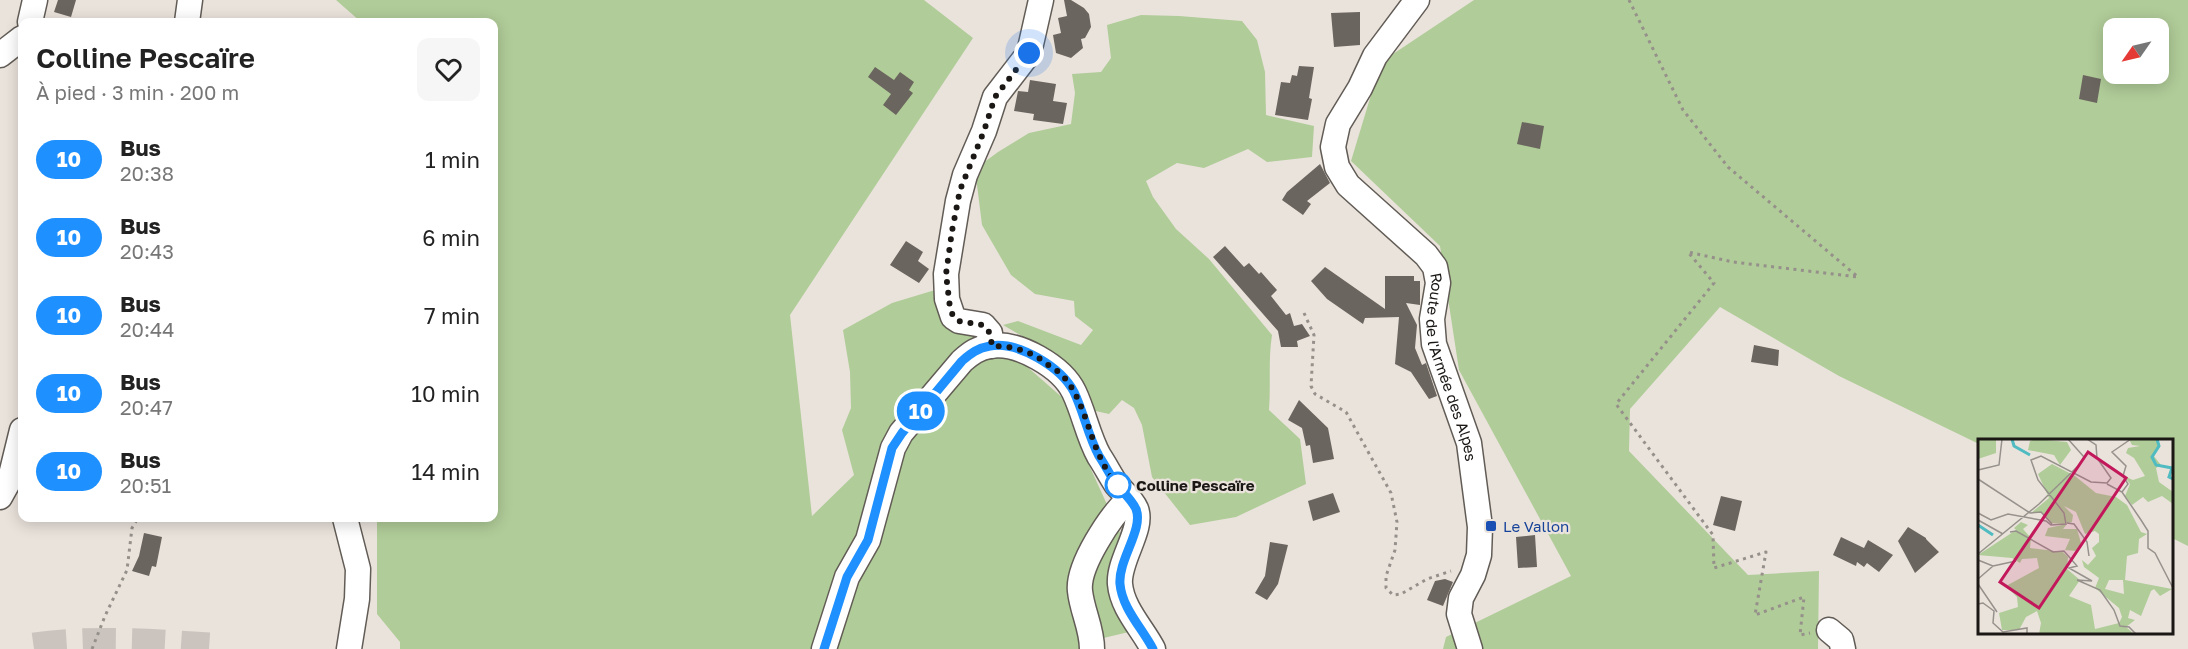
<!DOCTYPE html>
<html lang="fr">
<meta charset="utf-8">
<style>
body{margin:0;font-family:"Golos Text",sans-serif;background:#f6f6f6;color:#222;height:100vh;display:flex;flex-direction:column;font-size:22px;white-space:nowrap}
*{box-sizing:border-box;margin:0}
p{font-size:20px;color:#767676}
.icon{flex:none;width:33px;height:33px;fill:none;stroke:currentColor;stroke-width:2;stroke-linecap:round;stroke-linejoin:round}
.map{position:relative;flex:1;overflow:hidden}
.drawer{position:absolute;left:18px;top:18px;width:480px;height:504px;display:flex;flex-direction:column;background:#fff;border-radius:12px;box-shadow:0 3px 15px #0003}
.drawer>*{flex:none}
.badge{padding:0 12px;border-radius:20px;font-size:21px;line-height:39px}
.needle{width:39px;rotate:236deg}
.fabs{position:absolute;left:2103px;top:18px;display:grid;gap:12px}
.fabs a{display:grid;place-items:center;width:66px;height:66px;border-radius:12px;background:#fff;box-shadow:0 3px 15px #0003;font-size:30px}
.you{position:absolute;width:30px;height:30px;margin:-15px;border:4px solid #fff;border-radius:50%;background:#1a73e8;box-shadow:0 0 0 9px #1a73e833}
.map>.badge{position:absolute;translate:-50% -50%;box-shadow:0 0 0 3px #fff}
.round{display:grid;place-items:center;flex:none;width:63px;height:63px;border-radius:12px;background:#f6f6f6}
.headline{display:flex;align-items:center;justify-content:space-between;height:102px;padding:0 18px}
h1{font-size:28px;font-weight:600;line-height:45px}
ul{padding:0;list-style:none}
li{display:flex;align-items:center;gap:18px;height:78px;padding:0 18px}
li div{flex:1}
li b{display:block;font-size:22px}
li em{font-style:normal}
li .badge{min-width:66px;font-weight:700;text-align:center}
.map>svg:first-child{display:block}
.green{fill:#b0cc98;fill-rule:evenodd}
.building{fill:#6b655f}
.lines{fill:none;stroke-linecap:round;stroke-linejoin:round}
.highway-tunnel{stroke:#cbc4be;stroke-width:33;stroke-dasharray:33 16;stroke-linecap:butt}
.minor-casing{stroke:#625c56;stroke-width:27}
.path{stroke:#96908b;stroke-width:3;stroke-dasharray:3 4.5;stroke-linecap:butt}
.minor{stroke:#fff;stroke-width:24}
.line-casing{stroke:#fff;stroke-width:14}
.line{stroke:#1e90ff;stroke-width:9}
.walk{stroke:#1a1715;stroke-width:6;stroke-dasharray:0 10.8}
.stop-dot{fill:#fff;stroke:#1e90ff;stroke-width:3}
.transit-dot{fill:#1a4fb4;stroke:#eae3dc;stroke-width:2}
.labels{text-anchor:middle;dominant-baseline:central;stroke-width:4.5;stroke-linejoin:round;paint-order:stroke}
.street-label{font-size:15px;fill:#1a1715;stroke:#eae3dc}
.stop-label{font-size:15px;font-weight:bold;fill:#1a1715;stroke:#eae3dc;text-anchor:start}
.transit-label{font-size:15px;fill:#164399;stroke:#eae3dc;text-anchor:start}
.inset-river{fill:none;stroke:#50bbc1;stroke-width:3}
.inset-road{fill:none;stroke:#97918c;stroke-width:1.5}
.view{fill:#c2185b;fill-opacity:0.15;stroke:#c2185b;stroke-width:3}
.inset-edge{fill:none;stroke:#1a1715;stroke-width:3}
</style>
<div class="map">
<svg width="2188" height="649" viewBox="0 0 2188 649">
<rect width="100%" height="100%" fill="#eae3dc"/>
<!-- green -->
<path class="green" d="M336,0H924L973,38L790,315L812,516L854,475L842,430L851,408L850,372L843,330L892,303L935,290L966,332L1024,364L1064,399L1084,454L1120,533L1112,583L1129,632L1082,643V649H400V642L377,614V518H494V22H361Z
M1474,0H2188V546L2172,538V440H1980L1979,444L1839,376L1720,307L1630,409L1629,451L1748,575L1819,571L1818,649H1443L1446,637L1571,576L1459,370L1440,246L1351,161L1381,62ZM2114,28H2158V74H2114Z
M1141,15L1179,16L1242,21L1257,40L1265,72L1266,115L1314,126L1312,157L1267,162L1248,149L1204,168L1177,163L1146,181L1153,197L1176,229L1209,259L1272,335C1268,360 1271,385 1269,410L1300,439L1306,484L1236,517L1190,525L1152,477L1142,425L1134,408L1122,400L1109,414L1091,410L1082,390L1062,359L1003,325L1018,321L1081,345L1093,330L1075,316L1074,301L1035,294L1011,275L982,225L975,169L998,152L1029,133L1071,124L1075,93L1072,74L1101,72L1111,58L1107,25Z"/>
<!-- building -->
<path class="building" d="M58,0H76L71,17L54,12Z
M1064,0H1071L1084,8L1089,14L1091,27L1085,38L1081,39L1083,48L1071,58L1056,53L1053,35L1061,33L1058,18L1067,16Z
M1360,12V45L1334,47L1331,13Z
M1299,66L1314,67L1309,98L1312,99L1308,120L1275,115L1281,82L1290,83L1292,75L1297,76Z
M875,67L894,80L900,72L914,82L909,90L913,93L896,115L883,105L891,94L868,77Z
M2083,75L2101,79L2097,103L2079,99Z
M1030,80L1056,84L1053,101L1067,103L1063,124L1033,120L1034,114L1014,111L1018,91L1028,92Z
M1522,122L1544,126L1540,149L1517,144Z
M1320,164L1330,183L1307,201L1311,204L1303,215L1282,200L1287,192Z
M906,241L923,252L918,261L929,269L919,283L890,265Z
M1225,246L1244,267L1249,263L1259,274L1261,272L1277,290L1271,296L1286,315L1290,313L1294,326L1302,324L1310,336L1297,341L1298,347H1281L1278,331L1213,257Z
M1325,267L1385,309V276H1414V281H1420V305L1406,303L1417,325L1415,348L1422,365L1426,363L1437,396L1429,399L1411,372L1395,364L1399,317L1365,318L1363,324L1327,299L1311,281Z
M1754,345L1779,350L1778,366L1751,362Z
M1299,400L1328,428L1334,459L1313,463L1310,445L1306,446L1302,428L1288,420Z
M1333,493L1340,512L1313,521L1308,501Z
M1721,496L1742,501L1735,531L1713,525Z
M1908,527L1926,538V539L1939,552L1915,573L1898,541Z
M144,533L162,537L156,567L152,566L149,576L132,571L139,556Z
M1535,535L1537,567L1518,568L1516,537Z
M1841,537L1864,548L1868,540L1893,555L1879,572L1867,563L1864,567L1857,562L1856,566L1833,555Z
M1270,542L1288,545L1278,584L1267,600L1255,593L1265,576Z
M1445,579L1453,582L1443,606L1427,600L1435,581Z"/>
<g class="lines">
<!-- highway-tunnel -->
<path class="highway-tunnel" d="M34,649C91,641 152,645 209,649"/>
<defs>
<g id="minor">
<path id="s1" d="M1417,0L1375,56L1360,88L1338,124L1333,147L1337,167L1348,185L1426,255L1435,267L1438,283L1432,319L1434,344L1469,443L1480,527L1479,555L1473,575L1461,598L1459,614L1470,649"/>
<path d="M30,22L35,0"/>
<path d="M187,22L190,0"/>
<path d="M0,55L22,38"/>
<path d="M991,346L990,333L983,325L959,321L953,317L947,299L946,274L958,201L965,175L984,131L995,97L1029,53L1041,0"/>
<path d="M0,497L10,479L22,430"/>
<path d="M345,518L358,569L357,599L349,649"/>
<path d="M1829,630L1841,640L1843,649"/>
<path d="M824,649L847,577L868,540L893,448L901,433L962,361C971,353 978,348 990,346C1018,341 1062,367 1074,392C1084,413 1088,436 1099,456C1105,465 1110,475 1116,484C1123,492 1132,500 1136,509C1144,529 1118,560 1120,584C1122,608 1142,628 1153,649"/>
<path d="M1092,649C1092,628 1082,611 1080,591C1077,566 1111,515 1129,499"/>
</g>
</defs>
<!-- minor casing -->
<use href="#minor" class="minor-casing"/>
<!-- path -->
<path class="path" d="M1629,0L1683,110L1728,167L1858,277L1733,262L1688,252L1714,283L1616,404L1713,535L1714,568L1766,552L1755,615L1804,597L1800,635L1810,633
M1304,313L1314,335L1311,386L1315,394L1346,412L1391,493L1397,522L1395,550L1386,576V588L1393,595L1401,594L1427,579L1451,571
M92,649L105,616L127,570L132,528L138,518"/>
<!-- minor -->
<use href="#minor" class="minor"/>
</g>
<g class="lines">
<defs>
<path id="line" d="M824,649L847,577L868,540L892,448L902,433L962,361C971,353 978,348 990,346C1018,341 1061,367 1074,392C1084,413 1088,436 1099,456C1105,465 1110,475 1116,484C1123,492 1132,500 1136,509C1144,529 1118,560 1120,584C1122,608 1142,628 1153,649"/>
</defs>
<!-- line casing -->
<use href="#line" class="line-casing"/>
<!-- line -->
<use href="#line" class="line"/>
<!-- walk -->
<path class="walk" d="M1029,53L995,97L984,131L960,190L952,231L946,274L950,308L953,316L959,321L983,325L990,333L992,346C1010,346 1028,350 1043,361C1049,366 1057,370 1062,375C1089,403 1089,454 1118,485"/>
</g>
<!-- markers -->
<circle class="stop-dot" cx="1118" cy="485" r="12"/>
<rect class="transit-dot" x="1485" y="520" width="12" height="12" rx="3"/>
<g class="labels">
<!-- street labels -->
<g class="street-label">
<text stroke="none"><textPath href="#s1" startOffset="436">Route de l'Armée des Alpes</textPath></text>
</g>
<!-- stop labels -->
<g class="stop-label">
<text x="1136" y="485">Colline Pescaïre</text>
</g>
<!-- transit labels -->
<g class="transit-label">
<text x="1503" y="526">Le Vallon</text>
</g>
</g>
<!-- overview -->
<g transform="translate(1978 439)">
<rect width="195" height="195" fill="#eae3dc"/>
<path d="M0,0H18V14L0,20ZM58,0L89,3L93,11L82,26L76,16L50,11L52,2ZM151,0H180L182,8L175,16L183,26L178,29L181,43L195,53V65L184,57L170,63L165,58L154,66L147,57L152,45L146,37L155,41L167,37L156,19L148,14L150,9L162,7L154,6ZM74,25L97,37L118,54L138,58L149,66L163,93L169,95L161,100L160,114L149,117L147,141L194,150L182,157L176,150L173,152L163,177L152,171L150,179L157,181L148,188L156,195H61L63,184L59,172L48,178L41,191H24L21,174L40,168L39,158L28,147L61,129L59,119L44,120L42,124L34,119L0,116L38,91L36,89L43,83L50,86L45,90L53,99L52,109L85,113L90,118L89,130L102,141L91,157L113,166L117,190L141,184L144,178L141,169L117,149L121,139L106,128L104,121L110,126L118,117L114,109L121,103V95L117,92L107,95L98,73L86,67L95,76L94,83L86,85L72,84L64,74H53L71,59L60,35ZM131,141H145L146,155L127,150ZM89,85L85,90H99L103,104L98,112L87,111L92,100L67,97L70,89Z" fill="#b0cc98" fill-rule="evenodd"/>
<path class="inset-river" d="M34,0L36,7L52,16M179,0L181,7L174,18L178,26L194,29L191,38L195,40M0,86L15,96"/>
<path class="inset-road" d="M90,0L106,18M0,31L21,26L24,0M0,40L52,74L63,73L74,85M129,45L144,53L163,81L170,92V109L177,114L195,149M144,53L150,45L145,37L148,27L134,13L153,0M0,74L13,81L30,75L68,82L73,86L88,85L86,74L60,41L53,21L63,17L113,43L129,44L133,39L119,19L118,6L109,0M0,81L25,95M89,84L96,85L109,103L111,117M32,93L38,92L75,113L86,112L99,127L91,129L114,142L99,141L122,151L136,171L142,187L151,188L158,195M0,115L61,65L99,28M0,121L15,127L0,140M15,127L38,122M0,145L19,173M0,165L5,164L16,172L15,184L25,193L49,189V195"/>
<path class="view" d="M110,13L148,39L61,169L22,143Z"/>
<rect width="195" height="195" class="inset-edge"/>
</g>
</svg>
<div class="fabs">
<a><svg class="needle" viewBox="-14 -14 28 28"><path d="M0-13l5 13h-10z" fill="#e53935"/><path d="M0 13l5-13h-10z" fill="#767676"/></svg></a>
</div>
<div class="you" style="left:1029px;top:53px"></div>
<b class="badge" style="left:921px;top:411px;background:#1e90ff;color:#fff">10</b>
<section class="drawer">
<div class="headline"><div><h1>Colline Pescaïre</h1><p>À pied · 3 min · 200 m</p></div><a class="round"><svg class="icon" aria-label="heart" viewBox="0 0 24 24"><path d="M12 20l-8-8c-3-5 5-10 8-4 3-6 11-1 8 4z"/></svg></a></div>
<ul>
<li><span class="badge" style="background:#1e90ff;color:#fff">10</span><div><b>Bus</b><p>20:38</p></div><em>1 min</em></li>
<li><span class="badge" style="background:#1e90ff;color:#fff">10</span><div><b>Bus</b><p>20:43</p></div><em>6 min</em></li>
<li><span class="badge" style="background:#1e90ff;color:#fff">10</span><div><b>Bus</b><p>20:44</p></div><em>7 min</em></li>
<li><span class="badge" style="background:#1e90ff;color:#fff">10</span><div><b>Bus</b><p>20:47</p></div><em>10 min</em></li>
<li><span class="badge" style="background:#1e90ff;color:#fff">10</span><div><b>Bus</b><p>20:51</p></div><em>14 min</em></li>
</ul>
</section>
</div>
